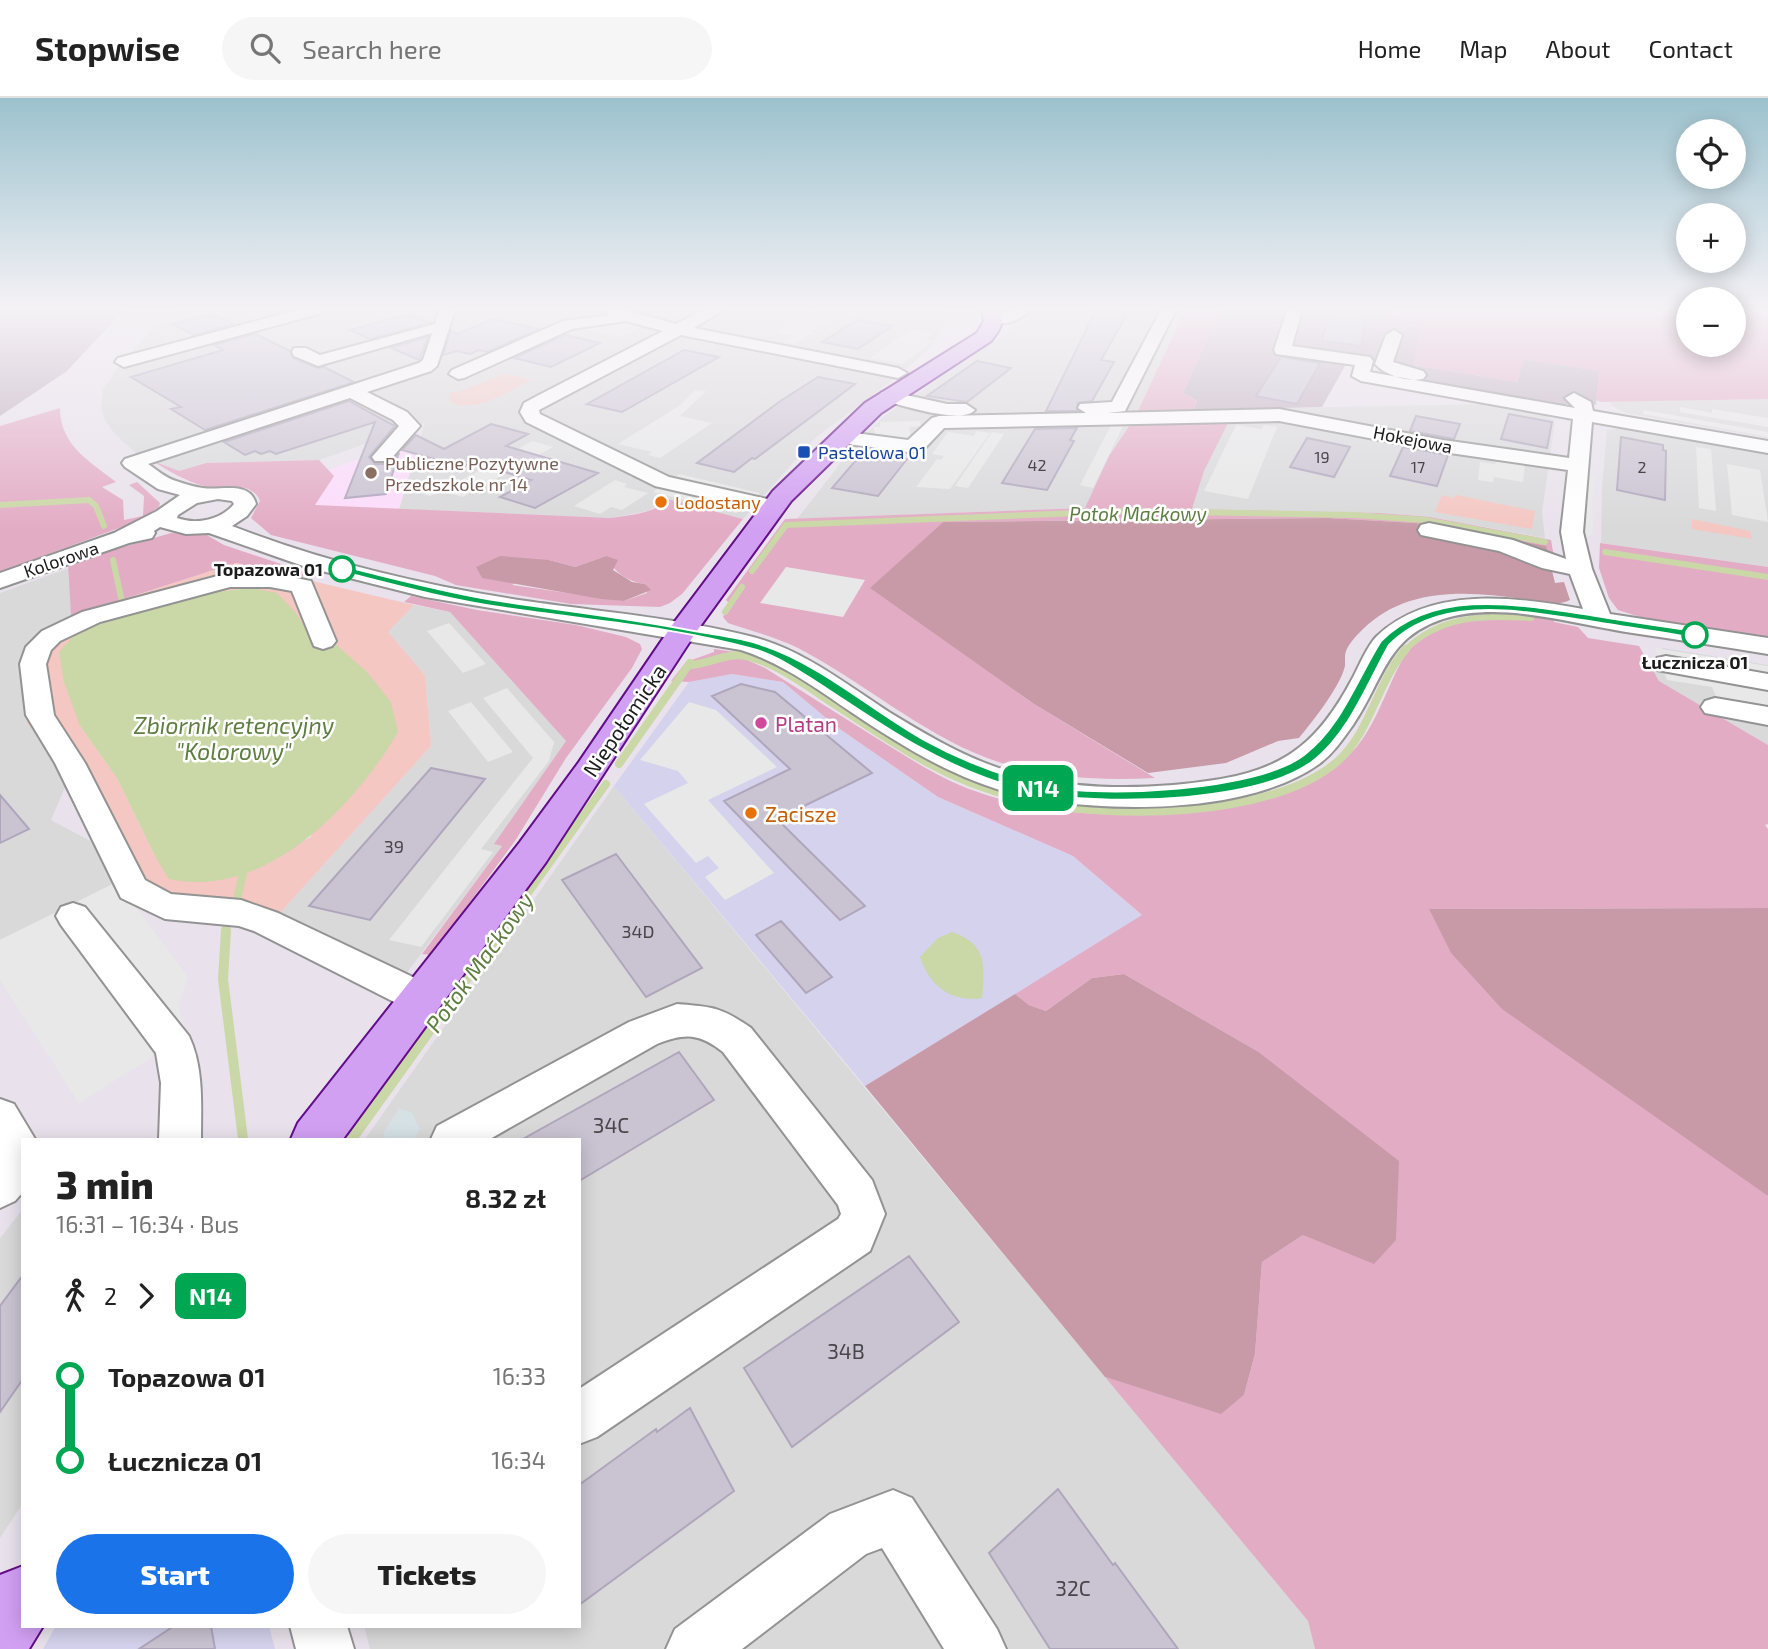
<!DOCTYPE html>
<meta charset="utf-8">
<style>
body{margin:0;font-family:"Exo 2",sans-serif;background:#f6f6f6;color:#222;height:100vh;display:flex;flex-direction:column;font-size:26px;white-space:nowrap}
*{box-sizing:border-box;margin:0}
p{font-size:23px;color:#767676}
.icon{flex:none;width:38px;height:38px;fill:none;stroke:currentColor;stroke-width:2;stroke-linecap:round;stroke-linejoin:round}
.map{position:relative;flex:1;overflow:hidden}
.details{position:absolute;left:21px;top:1040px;width:560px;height:490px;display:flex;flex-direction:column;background:#fff;border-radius:0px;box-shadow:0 4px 18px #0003}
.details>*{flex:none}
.badge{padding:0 14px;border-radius:10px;font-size:24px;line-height:46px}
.controls{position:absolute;left:1676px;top:21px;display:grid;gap:14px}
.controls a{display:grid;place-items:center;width:70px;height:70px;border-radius:50%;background:#fff;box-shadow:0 4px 18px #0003;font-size:35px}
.map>.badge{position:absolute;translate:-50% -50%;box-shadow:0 0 0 4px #fff}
.legs{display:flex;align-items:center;gap:10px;height:77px;padding:0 35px;font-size:23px}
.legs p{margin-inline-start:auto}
.summary{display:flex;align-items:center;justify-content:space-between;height:119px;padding:0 35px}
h1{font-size:38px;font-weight:800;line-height:52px}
.action{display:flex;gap:14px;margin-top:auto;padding:14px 35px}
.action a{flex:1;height:80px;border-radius:42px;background:#1a73e8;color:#fff;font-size:28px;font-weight:800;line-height:80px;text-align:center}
.action a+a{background:#f6f6f6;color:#222}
ul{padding:0 35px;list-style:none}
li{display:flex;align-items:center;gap:24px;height:84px;font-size:26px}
li i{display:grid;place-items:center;width:10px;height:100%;margin:0 9px;background:currentColor}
li i::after{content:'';width:18px;height:18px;margin:-9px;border:5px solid;border-radius:50%;background:#fff}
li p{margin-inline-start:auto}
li:first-child i{background:linear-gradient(#0000 50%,currentColor 0)}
li:last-child i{background:linear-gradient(currentColor 50%,#0000 0)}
header{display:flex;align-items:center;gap:42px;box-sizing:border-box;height:98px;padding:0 35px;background:#fff;border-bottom:2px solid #e0e0e0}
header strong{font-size:33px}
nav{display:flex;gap:38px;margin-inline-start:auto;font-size:24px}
.search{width:490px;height:63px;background:#f6f6f6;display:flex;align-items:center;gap:18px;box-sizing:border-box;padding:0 24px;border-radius:38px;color:#767676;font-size:26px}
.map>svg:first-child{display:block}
.residential{fill:#d9d9da}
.commercial{fill:#d4d2ec}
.industrial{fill:#d5e1e5}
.education{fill:#fcdcfb}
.construction{fill:#c0afbf}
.grass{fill:#e3acc5;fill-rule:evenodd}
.forest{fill:#c89aa7}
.park{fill:#f4c7c2;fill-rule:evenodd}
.parking{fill:#e8e8e8}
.water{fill:#cad7a6}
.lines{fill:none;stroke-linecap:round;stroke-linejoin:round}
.stream-far2{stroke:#cad7a6;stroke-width:6}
.stream-far1{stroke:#cad7a6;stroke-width:8}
.stream{stroke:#cad7a6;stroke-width:10}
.building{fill:#cac3d2;stroke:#b0a6bc;stroke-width:2}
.minor-casing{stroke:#939393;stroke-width:4}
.major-casing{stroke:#620d87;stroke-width:4}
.minor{fill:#fff;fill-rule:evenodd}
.major{fill:#d2a0f3;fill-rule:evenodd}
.line-1{fill:#00a651;stroke:#fff;stroke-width:2}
.transit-dot{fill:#1a4fb4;stroke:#fff;stroke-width:2.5}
.education-dot{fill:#8d6e63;stroke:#fff;stroke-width:2.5}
.food-dot{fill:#e8710a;stroke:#fff;stroke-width:2.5}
.stop-1-dot{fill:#fff;stroke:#00a651;stroke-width:3.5}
.hotel-dot{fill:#d1479c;stroke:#fff;stroke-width:2.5}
.labels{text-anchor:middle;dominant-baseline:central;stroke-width:5;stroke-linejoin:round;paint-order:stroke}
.far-number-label{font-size:16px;fill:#48464a}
.far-street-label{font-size:18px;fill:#1c1c1c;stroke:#fff}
.far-transit-label{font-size:18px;fill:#164399;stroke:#fff;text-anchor:start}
.far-education-label{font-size:18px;fill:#785e54;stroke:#fff;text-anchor:start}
.far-food-label{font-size:18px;fill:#c56008;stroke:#fff;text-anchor:start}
.far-stop-label{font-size:18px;font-weight:bold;fill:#1c1c1c;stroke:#fff;text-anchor:end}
.number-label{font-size:18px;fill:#48464a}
.far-water-label{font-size:19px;font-style:italic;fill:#5e7e41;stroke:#fff}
.street-label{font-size:21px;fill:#1c1c1c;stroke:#fff}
.hotel-label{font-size:21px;fill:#b23c85;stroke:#fff;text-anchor:start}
.food-label{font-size:21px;fill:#c56008;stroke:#fff;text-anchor:start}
.near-number-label{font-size:21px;fill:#48464a}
.water-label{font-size:23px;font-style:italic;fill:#5e7e41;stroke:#fff}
</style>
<header>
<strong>Stopwise</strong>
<div class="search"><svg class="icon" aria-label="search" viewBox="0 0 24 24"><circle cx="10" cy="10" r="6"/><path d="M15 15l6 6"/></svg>Search here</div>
<nav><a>Home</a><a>Map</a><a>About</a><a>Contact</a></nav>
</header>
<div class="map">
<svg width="1768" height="1551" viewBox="0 0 1768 1551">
<rect width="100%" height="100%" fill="#e9e2ec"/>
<!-- residential -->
<path class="residential" d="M172,212H948L947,224L932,248L898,278L815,340L743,421L668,401L648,413L610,420L399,411L425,325L319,362L206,365L179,373L153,363L135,354L115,336L105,322L101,310L103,292L120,266Z
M1007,212H1185L1138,313L1109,358L1086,410L797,421L854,348L884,318L1007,235L1012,226Z
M1768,301V340L1626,315L1611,307V304Z
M1494,306L1536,313L1555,323L1542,414L1545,440L1430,419L1380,415L1192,411L1204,373L1234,311Z
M1626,330L1768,355V469L1601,445L1602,389L1607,332Z
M69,470L71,518L48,534L70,678L51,722L98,747L117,784L0,842V495Z
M414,507L450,514L566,643L495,745L502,748L405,877L279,816L431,648L425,577L387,533Z
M1663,550L1768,567V647L1659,583L1649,567Z
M614,688L1308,1523L1315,1551H370L364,1528H579V1041H365Z
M23,1111V1405L0,1440V1140Z"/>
<!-- commercial -->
<path class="commercial" d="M732,576L783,584L837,629L938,699L1073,758L1143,818L865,988L614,688L689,584Z
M56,1528H269L275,1551H43Z"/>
<!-- industrial -->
<path class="industrial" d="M399,1010L412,1015L420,1031L414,1041H386L383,1035Z"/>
<!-- education -->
<path class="education" d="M421,338L399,411L314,407L334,378L329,372Z"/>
<!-- construction -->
<path class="construction" d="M0,212H124L67,273L0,318Z
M1220,212H1389L1390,218L1422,224L1414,267L1517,284L1523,261L1599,273L1596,307L1571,305L1561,308L1401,283L1376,265V262L1350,259L1322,309L1193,312L1197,303L1183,295Z"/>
<!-- grass -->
<path class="grass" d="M1185,212H1220L1183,295L1197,303L1193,312L1138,313Z
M1389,212H1689V247H1734V212H1768V301L1601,304L1596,302L1599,273L1523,261L1517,284L1414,267L1422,224L1389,218Z
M60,310C60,347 89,363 116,384L102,389L123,402L124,422L143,418L144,398L129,387L137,384L160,405L159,409L138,423L0,474V328Z
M1229,323L1204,373L1192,411L1380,415L1430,419L1551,442L1554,459L1500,441L1416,425L1328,420L943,424L871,490L1034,606L1155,680C1098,683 1042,680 987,660C919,634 862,583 798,550C776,539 751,533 728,525L723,519L729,505L726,502L785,421L1085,410L1109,358L1131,325Z
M319,362L334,378L315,407L610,420C629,417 655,416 668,401L743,421L682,496L670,505L660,509L571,506L456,487L435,478L271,437L251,420L260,403C252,381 221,392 204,388C186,383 168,373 153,363L179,373L206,365ZM606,458C615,475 626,483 645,486L647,495L624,503L512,487L549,462L575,469Z
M171,435L205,436L224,447L308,475L301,480L236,465L71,518L68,465Z
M1600,445L1768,469V539L1640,519L1618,512L1609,500L1599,470Z
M411,498L477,512L576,527L626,539L640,546L642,551L632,570L566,660L515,743L431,857L422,856L502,748L494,746L566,643L450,514L404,504Z
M1531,518L1552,521L1554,524L1578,529L1588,540L1639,548L1659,583L1768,647V726L1765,727L1768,731V810L1430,811L1768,1098V1551H1315L1308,1523L1105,1279L1221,1315L1244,1297L1255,1256L1262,1164L1303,1137L1257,953L1124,876L1092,880L1046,913L1029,907L1015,896L1142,817L1073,758L938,699L837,629L783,584L732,576L689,584L671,583L686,564L714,554V551L749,556L745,561L765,570C803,594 840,617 878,641C909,660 940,681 975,693C1051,721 1133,719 1212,710C1262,705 1315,694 1351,655C1367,639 1377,616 1386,596C1394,579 1401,559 1415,545C1443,518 1495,521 1531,522Z"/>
<!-- forest -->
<path class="forest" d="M1328,420L1416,425L1546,448L1555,485L1564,484L1570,502C1557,509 1538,503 1523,501C1468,493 1406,488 1362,532C1356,538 1345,549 1345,558C1345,559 1345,567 1345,568C1340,589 1313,623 1299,640L1278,643L1226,665L1148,675L1034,606L870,490L943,424Z
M500,458L549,462L575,469L606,458L618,462L613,472L632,484L645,486L651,492L624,503L601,501L482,480L476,469Z
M1768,810V1098L1502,911L1451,855L1429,811Z
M1124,876L1257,953L1399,1063L1396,1142L1374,1166L1303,1137L1262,1164L1255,1256L1244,1297L1221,1316L1105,1279L865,988L1015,896L1029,907L1046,913L1092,880Z"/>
<!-- park -->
<path class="park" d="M505,276L532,282C510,292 472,318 450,303V294H458Z
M1442,397L1454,400L1456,397L1535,413L1532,431L1435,414Z
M1692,421L1750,433L1752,441L1692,431Z
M236,465L414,507L388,534L425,577L431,648L279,816L249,804L223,808L158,798L122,753L70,678L27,625L23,564L48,534L71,518ZM251,490L314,545L311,739L243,775L156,760L117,680L80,628L97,527L208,495Z"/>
<!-- parking -->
<path class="parking" d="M812,212L841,218L825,227L816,226L823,229L817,232L808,231L814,234L794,246L784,244L793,238L774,234Z
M613,225L614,228L622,225L642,229L620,239L581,231Z
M910,232L933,235L925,241L934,243L902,266L870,260Z
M695,292L706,293L680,318L712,325L660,360L648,357L652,354L618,346L679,308Z
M1680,309L1712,315V311L1768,320V329L1680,314Z
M1644,312L1768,334V339L1643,316Z
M920,323L921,328L909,329L911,340H875L874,329H880V324Z
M1111,327L1123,328L1093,390L1080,387Z
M1236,327L1262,331L1264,327L1277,329L1248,401L1204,393Z
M977,333L990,335L950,391L916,389L937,361L941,362L944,358L932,356L948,334L974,338Z
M992,334L1004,336L968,390L955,388Z
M532,343L553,349L463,399L441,393L430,398L421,395L450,380L460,383Z
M1696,349L1711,351L1716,413L1699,410Z
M1497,362L1525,367L1523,384L1494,379L1493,384L1478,382L1480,364L1495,366Z
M1727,366L1760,372L1768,424L1732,417Z
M1588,375L1595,379L1592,406L1594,436L1586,439L1585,405Z
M679,376L760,395L736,415L653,394Z
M615,382L627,386L624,389L648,395L622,412L611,409L600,416L574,408Z
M786,469L865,482L843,519L760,505Z
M449,525L486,566L463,575L427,533Z
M1655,550L1768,568V625L1723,615L1712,589L1667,582Z
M507,590L554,644L549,663L481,751L493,754L421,849L389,842L533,660L483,600Z
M471,604L513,654L488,664L448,613Z
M689,604L716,612L777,669L708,702L774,775L725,802L705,779L719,770L708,758L696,765L644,706L688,685L678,673L640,662Z
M117,784L188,879L178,908L187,937L79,1005L0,882V842Z"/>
<!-- water -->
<path class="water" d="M251,490L277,495L296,515L314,545L332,543L367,574L391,604L398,634C354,709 265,802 169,781L156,760L117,680L80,628L64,584L59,554L73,539L97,527L208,495Z
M952,834C987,846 985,867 982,900C951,905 929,887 920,859L938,840Z"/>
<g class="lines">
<!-- stream-far2 -->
<path class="stream-far2" d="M0,407L89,402L96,408L104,428
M1605,454L1768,479
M113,462L122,504
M752,473L786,427L1128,413L1354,417L1425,422L1545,444
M725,514L742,489
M1404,553C1440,517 1484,517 1531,520"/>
<!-- stream-far1 -->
<path class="stream-far1" d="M689,567C708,567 726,554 746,558C777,565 807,588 834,606C865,626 895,647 928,665C959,682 992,694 1026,702C1108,722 1272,721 1338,663C1371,633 1377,584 1406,551
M619,666L690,565
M238,797L243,775
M523,802L606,686"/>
<!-- stream -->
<path class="stream" d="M226,832L223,881L243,1041
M352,1041L524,801"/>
</g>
<!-- building -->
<path class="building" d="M1096,212L1127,216L1101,262L1114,264L1092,303L1078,305L1077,313H1046Z
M1330,212H1367L1361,248L1322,243Z
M213,216L234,226L194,237L172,226Z
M409,216L430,225L370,241L350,232Z
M493,221L538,231L487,254L479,252L470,256L457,253L443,257L451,233L457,236Z
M857,222L892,228L858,251L822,244Z
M255,236L290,253L293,260L317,270L324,269L354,284L205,332L171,311L181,309L131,279L223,252L214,247Z
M565,237L600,245L551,269L514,260Z
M428,239L419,262L391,250Z
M684,252L719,259L622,314L587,306Z
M1281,259L1320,265L1297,306L1256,298Z
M977,263L1011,270L967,304L927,298Z
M818,279L855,286L755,361L752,360L734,374L697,365L779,304Z
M349,303L395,328L369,359L375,366H389L399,355L386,396L345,400L375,324L276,356L270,353L261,356L255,353L245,357L224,344Z
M1509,316L1552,324L1547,350L1501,341Z
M1416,318L1460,326L1454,341L1410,333Z
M491,326L528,336L506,348L598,375L535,410L500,399L531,382L471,364L463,369L402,352L416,337L444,351Z
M1077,330L1070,342L1074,343L1047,392L1002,385L1035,331Z
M1621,339L1663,347V352L1666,353L1665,402L1617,392Z
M1307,340L1350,349L1334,379L1290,369Z
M1403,349L1448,357L1437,388L1390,378Z
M863,354L907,361L878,398L832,390Z
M741,586L775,594L872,675L777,721L865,808L840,822L724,703L790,671L712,598Z
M431,670L485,681L370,822L309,808Z
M0,697L29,731L0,745Z
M616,756L702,870L646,899L562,782Z
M781,823L832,879L806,895L756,837Z
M679,954L714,1002L579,1083V1041H523Z
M909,1158L959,1224L792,1349L744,1270Z
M23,1177V1281L0,1314V1208Z
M690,1310L734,1393L579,1507V1387L656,1331L657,1334Z
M1058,1391L1113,1467L1115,1465L1178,1551H1050L989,1455Z
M174,1528H211L215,1551H139Z"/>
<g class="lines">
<defs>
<path id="minor" d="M297,212H324L322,215L124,269L115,264L118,260Z
M439,212H455L437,268L431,273L367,294L407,314L420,328L389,363H375L372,359L399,328L393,322L350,300L148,366C157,372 166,380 176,383C185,386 194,389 203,390C220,393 250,382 256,406L247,418L232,428C327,465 426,488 526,503C602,514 679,520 753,539C803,552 846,586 889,614C927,637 965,660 1008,673C1073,694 1154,692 1221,681C1287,670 1320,641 1351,583C1359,569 1366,549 1377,538C1431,487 1517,499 1583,511L1570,476L1542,470L1499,453L1421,437L1418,432L1421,427L1429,425L1513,442L1566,461L1561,434L1568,372L1443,354L1279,323L944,330L926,349L908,354L840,345L830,339L840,333L908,342L932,320L939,318L1086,315L1078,310L1080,306L1112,304L1161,212H1176L1127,309L1125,313L1108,315L1279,311L1443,342L1569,360L1573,321L1361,283L1352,278L1355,267L1276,256L1274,252L1287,213L1302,212L1292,248L1370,259L1373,263L1370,274L1575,310L1565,300L1574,295L1591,304L1593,313L1768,343V355L1592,324L1583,434L1592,471L1610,516L1768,540V556C1721,548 1673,541 1626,534C1568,525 1500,503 1443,521C1385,540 1384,582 1353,627C1343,641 1333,656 1319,666C1251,714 1128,714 1049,703C975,693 912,655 851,614C817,591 782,565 741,552L425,499L306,469L209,435L186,436L160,429L154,433L155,435L152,440L129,445L0,490V475L114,435L157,413L180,397L158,391L125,369L122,365L125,361L419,265L423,262L432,235L318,268L294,258L292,254L294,250H306L320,257L435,226ZM218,401L232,403L234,406C221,422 196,427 177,420L178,417L197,405Z
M603,212H626L676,226L703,212H723L694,230L898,270L907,275L898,280L681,237L539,312L540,316L669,379L781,404L784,409L781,414L773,415L655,388L526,324L520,314L524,305L537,298L663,233L626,223L572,231L464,280L458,281L449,276L452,272L563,223L610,217Z
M1012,212H1030C1020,223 999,231 987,220L989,217Z
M1394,232L1402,237L1393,264L1423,273L1426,277L1423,281C1408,284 1386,278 1375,266L1386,237Z
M888,293L947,306H966L975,312C962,327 901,307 882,302L879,298L882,294Z
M229,475H270L311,483L336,543L332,548L323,551L314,548L292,493L270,489H230L100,524L60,543L51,552L46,566L54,617L85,665L145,782L171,796L241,802L278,815L436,890L442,901L436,912L423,916L410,912L254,833L239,828L165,821L121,800L55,665L26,617L20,566L26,549L42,533L82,514Z
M1666,558L1768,576V592L1657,572L1653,566L1657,560Z
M1715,600L1768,609V627L1705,615L1701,609L1705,603Z
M73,805L85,809L189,938C204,970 201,1007 201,1041H159L161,985L156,955L61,827L56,818L61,809Z
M677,906C713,909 721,909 751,930L872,1082L885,1116L870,1153L597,1339L579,1346V1291L838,1121L841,1116L838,1107L723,954C699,935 685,935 657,946L490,1041H431L437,1028L629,924Z
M0,1001L14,1006L35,1041H23V1094L15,1103L0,1110Z
M893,1392L912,1400L997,1531L1006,1551H944L882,1450L866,1456L742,1551H666L675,1531L830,1416Z
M290,1528H347L354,1551H296Z"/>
<path id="major" d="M982,212H1000C1005,225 999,233 991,243L881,315L791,403L696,534L546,764L343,1041H291L298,1025L520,744L579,664L673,526L773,393L865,305L977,235L984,223Z
M23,1468V1528H43L29,1551H0V1477Z"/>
</defs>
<!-- minor casing -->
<use href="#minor" class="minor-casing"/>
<!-- major casing -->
<use href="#major" class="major-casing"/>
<!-- minor -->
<use href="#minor" class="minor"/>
<!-- major -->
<use href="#major" class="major"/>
</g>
<!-- sky -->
<linearGradient id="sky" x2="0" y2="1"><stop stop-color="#9cc2ce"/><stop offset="0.49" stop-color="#f5f2f6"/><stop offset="1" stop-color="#f5f2f6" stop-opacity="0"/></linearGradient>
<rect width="1768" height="430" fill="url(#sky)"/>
<!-- line-1 -->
<path class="line-1" d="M342,468C394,480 447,495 500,503C565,513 630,520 694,533C716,537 741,539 762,547C822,567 872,613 926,643C964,664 1003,678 1045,688C1103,700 1257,693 1304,657C1341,629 1357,581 1381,543C1435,489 1522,507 1590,517C1625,523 1660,528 1695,533L1701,537L1695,540C1660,534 1625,529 1589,523C1525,514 1440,495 1389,547C1367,586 1349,635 1313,663C1259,704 1115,707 1050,697C1004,690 959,671 919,649C883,629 849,605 815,583C795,571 776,557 753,551C672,528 582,522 499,509C445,501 391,486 339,473V469Z"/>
<!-- markers -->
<rect class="transit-dot" x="797" y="347" width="14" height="14" rx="3.5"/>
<circle class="education-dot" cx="371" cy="375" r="7"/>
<g class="food-dot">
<circle cx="661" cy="404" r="7"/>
<circle cx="751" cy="715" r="7"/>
</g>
<g class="stop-1-dot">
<circle cx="342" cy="471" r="12"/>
<circle cx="1695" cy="537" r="12"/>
</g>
<circle class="hotel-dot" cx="761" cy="625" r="7"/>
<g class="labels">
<!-- far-number labels -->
<g class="far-number-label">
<text x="1322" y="358">19</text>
<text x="1037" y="366">42</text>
<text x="1418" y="368">17</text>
<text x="1642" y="368">2</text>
</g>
<!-- far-street labels -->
<g class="far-street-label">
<text transform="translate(1413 341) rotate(11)">Hokejowa</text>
<text transform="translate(61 461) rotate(-19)">Kolorowa</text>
</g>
<!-- far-transit labels -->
<g class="far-transit-label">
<text x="818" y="354">Pastelowa 01</text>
</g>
<!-- far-education labels -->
<g class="far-education-label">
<text x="385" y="365">Publiczne Pozytywne<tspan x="385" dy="21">Przedszkole nr 14</tspan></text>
</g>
<!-- far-food labels -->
<g class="far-food-label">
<text x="675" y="404">Lodostany</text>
</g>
<!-- far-stop labels -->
<g class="far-stop-label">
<text x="323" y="471">Topazowa 01</text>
<text x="1695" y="564" text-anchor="middle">Łucznicza 01</text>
</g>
<!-- number labels -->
<g class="number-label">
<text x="394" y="748">39</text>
<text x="638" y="833">34D</text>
</g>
<!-- far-water labels -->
<g class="far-water-label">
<text x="1138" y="415">Potok Maćkowy</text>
</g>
<!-- street labels -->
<g class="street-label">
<text transform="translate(624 622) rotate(-56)">Niepołomicka</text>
</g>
<!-- hotel labels -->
<g class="hotel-label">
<text x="775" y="625">Platan</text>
</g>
<!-- food labels -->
<g class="food-label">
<text x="765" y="715">Zacisze</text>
</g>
<!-- near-number labels -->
<g class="near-number-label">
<text x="611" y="1026">34C</text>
<text x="846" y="1252">34B</text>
<text x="1073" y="1489">32C</text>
</g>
<!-- water labels -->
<g class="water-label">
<text x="234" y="627">Zbiornik retencyjny<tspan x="234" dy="26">"Kolorowy"</tspan></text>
<text transform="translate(479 864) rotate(-54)">Potok Maćkowy</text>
</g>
</g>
</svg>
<div class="controls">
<a><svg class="icon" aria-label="locate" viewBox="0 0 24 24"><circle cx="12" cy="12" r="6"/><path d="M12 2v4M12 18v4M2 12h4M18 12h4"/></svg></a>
<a>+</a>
<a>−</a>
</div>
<b class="badge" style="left:1038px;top:690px;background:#00a651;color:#fff">N14</b>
<section class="details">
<div class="summary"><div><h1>3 min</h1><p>16:31 – 16:34 · Bus</p></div><b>8.32 zł</b></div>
<div class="legs"><svg class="icon" aria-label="walk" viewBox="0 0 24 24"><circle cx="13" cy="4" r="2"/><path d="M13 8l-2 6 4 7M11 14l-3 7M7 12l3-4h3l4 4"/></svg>2<svg class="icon" aria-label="forward" viewBox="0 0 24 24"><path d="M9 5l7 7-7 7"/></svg><b class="badge" style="background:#00a651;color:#fff">N14</b></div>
<ul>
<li><i style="color:#00a651"></i><b>Topazowa 01</b><p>16:33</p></li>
<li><i style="color:#00a651"></i><b>Łucznicza 01</b><p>16:34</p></li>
</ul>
<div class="action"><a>Start</a><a>Tickets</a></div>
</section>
</div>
